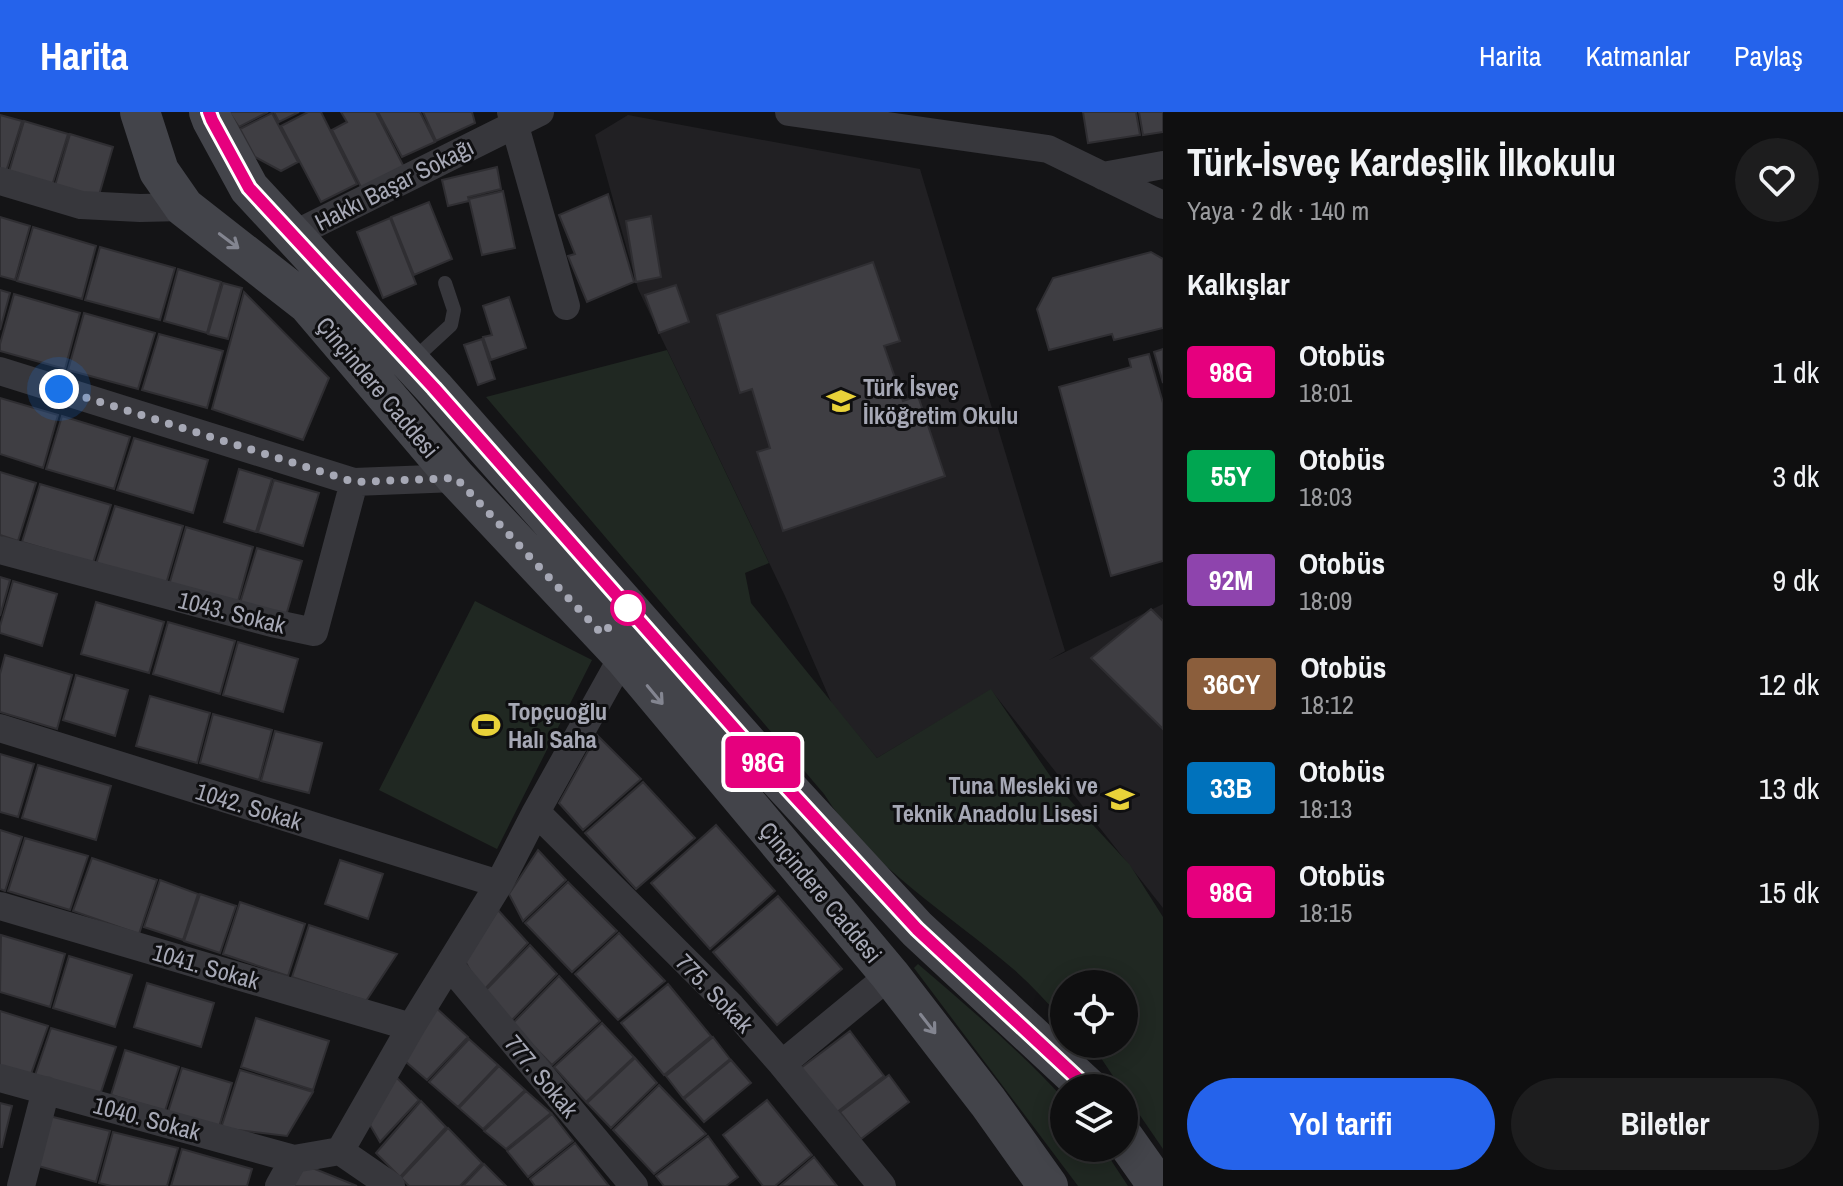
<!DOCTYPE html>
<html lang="tr">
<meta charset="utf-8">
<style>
body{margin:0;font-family:"Archivo Narrow",sans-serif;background:#1d1d1e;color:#f1f3f6;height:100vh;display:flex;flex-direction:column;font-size:30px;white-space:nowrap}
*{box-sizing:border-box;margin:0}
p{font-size:26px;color:#9b9c9f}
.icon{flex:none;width:44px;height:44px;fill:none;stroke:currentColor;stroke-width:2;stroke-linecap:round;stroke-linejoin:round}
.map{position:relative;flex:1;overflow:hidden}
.panel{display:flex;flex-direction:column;background:#0f0f10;width:680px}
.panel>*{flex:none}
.badge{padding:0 16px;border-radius:6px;font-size:28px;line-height:52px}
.buttons{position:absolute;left:1050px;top:858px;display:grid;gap:16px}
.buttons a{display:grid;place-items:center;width:88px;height:88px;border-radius:50%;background:#0f0f10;box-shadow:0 4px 20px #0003,0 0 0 2px #2f2f30;font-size:40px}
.you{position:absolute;width:40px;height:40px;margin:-20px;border:6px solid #fff;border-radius:50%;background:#1a73e8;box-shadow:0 0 0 12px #1a73e833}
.map>.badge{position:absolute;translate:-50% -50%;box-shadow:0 0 0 4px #fff}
h2{padding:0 24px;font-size:30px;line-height:72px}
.round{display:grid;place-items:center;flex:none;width:84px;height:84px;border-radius:42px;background:#1d1d1e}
.summary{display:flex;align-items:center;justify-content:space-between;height:136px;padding:0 24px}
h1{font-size:38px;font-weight:700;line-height:60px}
.action{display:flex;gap:16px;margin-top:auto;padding:16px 24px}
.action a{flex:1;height:92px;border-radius:48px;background:#2563eb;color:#fff;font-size:32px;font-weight:700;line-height:92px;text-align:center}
.action a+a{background:#1d1d1e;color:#f1f3f6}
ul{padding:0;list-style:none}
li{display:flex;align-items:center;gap:24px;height:104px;padding:0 24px}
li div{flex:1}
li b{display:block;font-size:30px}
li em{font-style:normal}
li .badge{min-width:88px;font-weight:700;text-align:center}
header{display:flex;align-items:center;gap:48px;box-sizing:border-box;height:112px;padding:0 40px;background:#2563eb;color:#fff}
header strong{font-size:38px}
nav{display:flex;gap:44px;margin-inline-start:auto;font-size:28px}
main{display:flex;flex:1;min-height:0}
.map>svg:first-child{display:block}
.built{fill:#212023}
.green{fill:#202822}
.building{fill:#3f3e43;stroke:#2f2e32;stroke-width:2}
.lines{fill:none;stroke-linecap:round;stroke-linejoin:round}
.lane{stroke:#37373c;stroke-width:14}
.street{stroke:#37373c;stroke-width:28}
.secondary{stroke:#43444a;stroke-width:40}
.oneway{stroke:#838590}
.line-casing{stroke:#fff;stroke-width:18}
.line{stroke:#e6007e;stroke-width:12}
.walk{stroke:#a6a8b5;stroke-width:8;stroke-dasharray:0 14.4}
.stop-dot{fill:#fff;stroke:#e6007e;stroke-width:4}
.labels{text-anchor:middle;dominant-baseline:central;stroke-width:6;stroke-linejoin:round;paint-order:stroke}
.street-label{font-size:24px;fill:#a6a8b5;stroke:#0f0f11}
.poi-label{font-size:24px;font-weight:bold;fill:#a6a8b5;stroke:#0f0f11;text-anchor:start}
</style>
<header>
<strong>Harita</strong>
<nav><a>Harita</a><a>Katmanlar</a><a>Paylaş</a></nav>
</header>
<main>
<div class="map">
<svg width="1163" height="1074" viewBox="0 0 1163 1074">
<rect width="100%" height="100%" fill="#141416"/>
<!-- built -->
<path class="built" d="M628,3L920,57L1065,539L1049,548L1163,492V796L991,578L877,646L832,592L785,484L638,177L595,23Z"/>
<!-- green -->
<path class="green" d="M667,238L769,451L745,461L751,491L877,646L991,577L1057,674L1130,753L1163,805V1037L1124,980V976H1121L1099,943L1088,932H1124V872H1064V908C1047,891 1031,872 1012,856C948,801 870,755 824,682L486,285Z
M475,489L592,548L497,737L379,678Z
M918,852C968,895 1019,938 1064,987V1036H1103L1128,1074H1078L914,856Z"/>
<!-- building -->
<path class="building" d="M229,0H268L239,15Z
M274,0H299L279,10Z
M308,0H321L357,72L321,90L281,14Z
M341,0H376L405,57L363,79L332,18L347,10Z
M378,0H420L435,30L402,45Z
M423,0H472L475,11L436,29Z
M1083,0H1136L1140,23L1088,31Z
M1139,0H1163V20L1143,23Z
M272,1L298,50L281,59L255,45L240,17Z
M0,3L22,9L5,63L0,61Z
M24,9L68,22L51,77L8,63Z
M70,22L113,35L97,90L54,77Z
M497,55L501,77L468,85L469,89L448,94L442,68Z
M503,79L515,136L482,143L469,87Z
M608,82L634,170L587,190L568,144L575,142L559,103Z
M429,90L452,147L414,163L391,105Z
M651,104L661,165L636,170L626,109Z
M0,105L30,114L15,168L0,164Z
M390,106L416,172L383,186L357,120Z
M33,115L96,134L82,187L17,169Z
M100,135L175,156L160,208L85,188Z
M1151,140L1163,147V216L1114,228L1112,222L1049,238L1037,197L1053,166Z
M873,150L900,229L884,234L903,289L918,284L945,364L783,419L757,340L770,336L752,277L740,281L717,203Z
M178,157L221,170L207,221L164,209Z
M223,171L242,176L228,227L208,222Z
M676,173L689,210L659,221L645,183Z
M0,178L10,181L0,218Z
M244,180L329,266L303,328L212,297Z
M14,182L80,201L65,257L0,239V232Z
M509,185L526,236L491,248L483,225L492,223L483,194Z
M84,201L155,221L138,277L68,258Z
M159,222L223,239L207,296L142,278Z
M482,227L495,267L478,273L464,233Z
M1163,237V271L1154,240Z
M1149,242L1163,291V449L1111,464L1059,275L1131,255L1129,247Z
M0,286L58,303L43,356L0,342Z
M62,304L130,325L114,377L46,357Z
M134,326L208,348L193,401L117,378Z
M239,357L272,367L256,420L224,410Z
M0,360L36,371L18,429L0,423Z
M274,368L319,381L303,434L258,420Z
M40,372L111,393L93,451L22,430Z
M115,394L183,414L166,472L96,452Z
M186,415L253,435L237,493L169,473Z
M257,436L302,449L285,507L239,494Z
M0,465L10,468L0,504Z
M13,469L57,482L42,534L0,521V514Z
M96,490L164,510L149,561L81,542Z
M1151,497L1163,509V617L1091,546Z
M168,510L235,529L220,582L153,562Z
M238,530L298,547L283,600L223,583Z
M5,543L72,563L57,617L0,600V562Z
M76,563L128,578L115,624L63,608Z
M150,584L210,601L197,651L136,634Z
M213,602L272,618L259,668L200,651Z
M275,619L322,631L309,681L261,669Z
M597,623L641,667L583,718L559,691Z
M0,642L34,652L18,705L0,700Z
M38,653L111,674L96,728L22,706Z
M643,670L695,726L636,777L585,721Z
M716,713L775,779L710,837L651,771Z
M0,718L22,725L5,779L0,777Z
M25,726L88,744L70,798L8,779Z
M538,738L566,768L523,809L509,782Z
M92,746L157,768L139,822L73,799Z
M340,748L383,762L368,807L325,792Z
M160,768L198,782L183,828L144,815Z
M568,770L617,819L572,860L525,811Z
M200,782L236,794L220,841L184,829Z
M778,784L842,857L777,913L713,840Z
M240,790L305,812L288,864L223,842Z
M498,798L528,831L482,880L465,849Z
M309,813L397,842L366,889L292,865Z
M619,821L665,869L618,908L575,862Z
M1,823L65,842L50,895L0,880Z
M530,833L557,862L510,910L483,881Z
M69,844L132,863L115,915L53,896Z
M559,864L600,909L552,953L512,912Z
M147,871L214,891L201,935L134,915Z
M668,872L711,924L664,963L621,911Z
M434,894L468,925L427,968L398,943Z
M0,899L48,914L30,965L0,955Z
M256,906L329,929L313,978L241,955Z
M602,911L634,945L586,990L554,955Z
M51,916L116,935L99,986L34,966Z
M850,919L884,964L832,1004L797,959Z
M713,925L730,947L683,986L666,964Z
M469,927L498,953L458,995L429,970Z
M125,938L179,955L165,999L111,983Z
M635,946L657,971L611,1016L587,991Z
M731,948L751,971L704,1010L684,987Z
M499,954L525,978L483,1017L459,996Z
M182,956L232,971L219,1015L168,1000Z
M240,958L313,980L287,1024L221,1016Z
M391,960L419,988L380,1030L370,1013Z
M889,963L909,990L861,1027L840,1000Z
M659,973L706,1022L654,1062L613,1018Z
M526,979L551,1001L506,1037L484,1019Z
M767,988L812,1043L775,1074H763L723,1023Z
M421,989L446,1015L400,1065L376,1041Z
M0,991L12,994L2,1035H0Z
M552,1002L573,1029L528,1065L507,1039Z
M45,1003L110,1019L96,1070L31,1052Z
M448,1016L482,1051L460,1074H409L401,1066Z
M113,1020L178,1036L167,1074H111L99,1071Z
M708,1024L738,1065L726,1074H664L656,1064Z
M575,1031L609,1074H535L530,1067Z
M182,1037L252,1057L247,1074H171Z
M814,1045L837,1074H780Z
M484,1052L506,1074H463Z
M305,1053L357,1074H293Z"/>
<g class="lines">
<!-- lane -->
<path class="lane" d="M413,248L451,213L454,198L445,171"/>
<!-- street -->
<path class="street" d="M511,0L566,194
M789,0L1048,37L1163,93
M1103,64L1163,53
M0,69L81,93L140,96L184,95
M291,124L540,0
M0,259L354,370L456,366
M0,438L272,511L314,520L354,370
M0,616L499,772
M536,700L731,894L782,952L882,1074
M0,794L411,915
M450,854L634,1074
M782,952L890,863
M0,966L294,1047L340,1039
M340,1039L411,915L499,772L536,700L623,544
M340,1039L391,1074
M21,1074L46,978
M279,1074L294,1047"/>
<!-- secondary -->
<path class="secondary" d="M140,0L159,59L184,95L308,192L456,366L623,544L890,863L988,990L1048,1074
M209,0L212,8L249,76L434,276L777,665L917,817L1088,976
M1124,1026L1158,1074"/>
</g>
<!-- one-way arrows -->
<defs><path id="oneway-shaft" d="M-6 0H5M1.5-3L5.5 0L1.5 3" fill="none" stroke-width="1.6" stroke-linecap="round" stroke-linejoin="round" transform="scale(2)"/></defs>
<g class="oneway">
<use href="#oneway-shaft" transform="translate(229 129) rotate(37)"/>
<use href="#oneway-shaft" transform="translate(655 583) rotate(50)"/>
<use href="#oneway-shaft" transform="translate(928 912) rotate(52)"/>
</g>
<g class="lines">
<defs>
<path id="line" d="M209,0L212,8L249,76L434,276L777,665L917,817L1088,976"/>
</defs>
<!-- line casing -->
<use href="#line" class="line-casing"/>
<!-- line -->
<use href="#line" class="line"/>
<!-- walk -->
<path class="walk" d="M59,277L354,370L456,366L602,522L628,496"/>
</g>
<!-- icons -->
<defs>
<symbol id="school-bare" viewBox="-9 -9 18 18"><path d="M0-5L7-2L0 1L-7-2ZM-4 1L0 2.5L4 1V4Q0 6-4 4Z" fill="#e9d239" stroke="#0f0f11" stroke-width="2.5" paint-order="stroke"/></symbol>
<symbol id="stadium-bare" viewBox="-9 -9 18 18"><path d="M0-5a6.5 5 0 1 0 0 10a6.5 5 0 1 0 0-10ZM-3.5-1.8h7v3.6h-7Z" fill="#e9d239" stroke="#0f0f11" stroke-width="2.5" paint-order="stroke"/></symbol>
</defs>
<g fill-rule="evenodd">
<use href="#school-bare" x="821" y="269" width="40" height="40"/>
<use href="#stadium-bare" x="466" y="593" width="40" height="40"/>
<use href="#school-bare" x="1100" y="667" width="40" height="40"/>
</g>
<!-- markers -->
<circle class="stop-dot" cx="628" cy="496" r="16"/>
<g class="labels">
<!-- street labels -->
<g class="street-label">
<text transform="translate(394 72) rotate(-27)">Hakkı Başar Sokağı</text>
<text transform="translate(378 275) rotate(50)">Çinçindere Caddesi</text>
<text transform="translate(232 500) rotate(14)">1043. Sokak</text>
<text transform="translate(249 694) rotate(17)">1042. Sokak</text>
<text transform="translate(821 780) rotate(50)">Çinçindere Caddesi</text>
<text transform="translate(206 854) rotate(16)">1041. Sokak</text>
<text transform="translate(715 881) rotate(46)">775. Sokak</text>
<text transform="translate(542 964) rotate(50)">777. Sokak</text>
<text transform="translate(147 1006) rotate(15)">1040. Sokak</text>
</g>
<!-- poi labels -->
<g class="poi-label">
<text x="863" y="275">Türk İsveç<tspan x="863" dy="28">İlköğretim Okulu</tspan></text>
<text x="508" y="599">Topçuoğlu<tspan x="508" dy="28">Halı Saha</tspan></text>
<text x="1098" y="673" text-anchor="end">Tuna Mesleki ve<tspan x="1098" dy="28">Teknik Anadolu Lisesi</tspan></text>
</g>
</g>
</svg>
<div class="buttons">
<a><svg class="icon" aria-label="locate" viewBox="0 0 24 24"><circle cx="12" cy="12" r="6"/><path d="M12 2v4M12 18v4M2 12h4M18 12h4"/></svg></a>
<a><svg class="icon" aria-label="layers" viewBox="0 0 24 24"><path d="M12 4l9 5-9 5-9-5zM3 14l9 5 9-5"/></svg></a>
</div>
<div class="you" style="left:59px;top:277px"></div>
<b class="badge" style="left:763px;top:650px;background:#e6007e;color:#fff">98G</b>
</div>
<section class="panel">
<div class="summary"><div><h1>Türk-İsveç Kardeşlik İlkokulu</h1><p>Yaya · 2 dk · 140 m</p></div><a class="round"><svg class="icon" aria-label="heart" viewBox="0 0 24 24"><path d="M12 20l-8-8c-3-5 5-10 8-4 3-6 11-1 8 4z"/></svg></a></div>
<h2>Kalkışlar</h2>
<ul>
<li><span class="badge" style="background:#e6007e;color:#fff">98G</span><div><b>Otobüs</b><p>18:01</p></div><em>1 dk</em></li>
<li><span class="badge" style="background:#00a651;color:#fff">55Y</span><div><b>Otobüs</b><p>18:03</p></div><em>3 dk</em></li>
<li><span class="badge" style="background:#8e44ad;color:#fff">92M</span><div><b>Otobüs</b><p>18:09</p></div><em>9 dk</em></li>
<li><span class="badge" style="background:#8b5e3c;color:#fff">36CY</span><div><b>Otobüs</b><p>18:12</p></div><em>12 dk</em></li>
<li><span class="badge" style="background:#0072bc;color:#fff">33B</span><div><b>Otobüs</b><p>18:13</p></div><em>13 dk</em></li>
<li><span class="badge" style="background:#e6007e;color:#fff">98G</span><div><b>Otobüs</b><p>18:15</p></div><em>15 dk</em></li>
</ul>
<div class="action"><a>Yol tarifi</a><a>Biletler</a></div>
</section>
</main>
